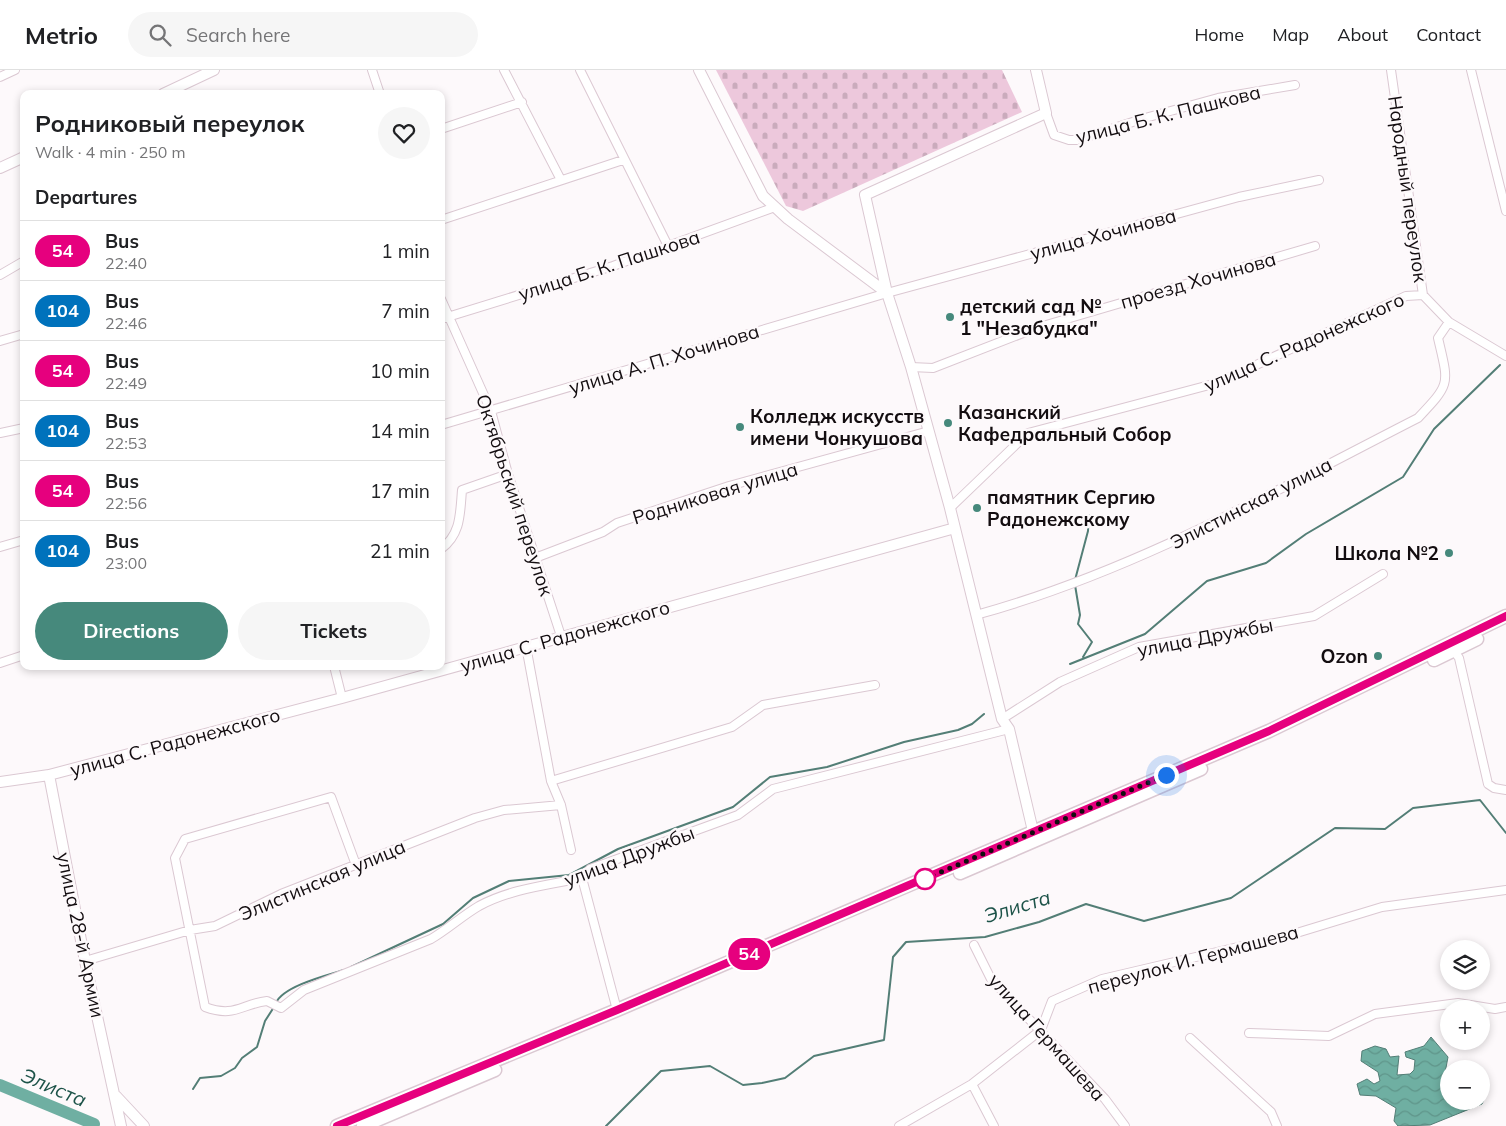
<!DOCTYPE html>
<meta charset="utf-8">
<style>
body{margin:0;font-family:Mulish,sans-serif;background:#f6f6f6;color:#202124;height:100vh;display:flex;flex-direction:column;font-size:19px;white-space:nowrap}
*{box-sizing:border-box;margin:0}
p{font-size:16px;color:#757577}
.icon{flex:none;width:28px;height:28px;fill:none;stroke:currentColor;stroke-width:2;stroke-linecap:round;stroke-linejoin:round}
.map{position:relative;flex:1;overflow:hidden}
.details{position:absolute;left:20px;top:20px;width:425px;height:580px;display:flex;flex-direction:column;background:#fff;border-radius:10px;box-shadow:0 2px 8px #0003}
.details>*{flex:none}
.badge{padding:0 10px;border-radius:16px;font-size:18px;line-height:32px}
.buttons{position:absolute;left:1440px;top:870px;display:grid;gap:10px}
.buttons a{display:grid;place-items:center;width:50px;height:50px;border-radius:50%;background:#fff;box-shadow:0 2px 8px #0003;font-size:25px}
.you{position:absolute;width:25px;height:25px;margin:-12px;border:4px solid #fff;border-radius:50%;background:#1a73e8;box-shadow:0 0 0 8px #1a73e833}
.map>.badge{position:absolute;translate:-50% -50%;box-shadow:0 0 0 2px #fff}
h2{padding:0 15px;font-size:19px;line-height:45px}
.round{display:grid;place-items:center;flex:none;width:52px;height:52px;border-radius:26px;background:#f6f6f6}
.head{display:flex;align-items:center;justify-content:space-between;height:85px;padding:0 15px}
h1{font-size:24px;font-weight:700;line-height:38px}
.button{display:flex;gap:10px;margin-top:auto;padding:10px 15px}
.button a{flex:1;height:58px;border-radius:30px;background:#46897c;color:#fff;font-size:20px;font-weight:700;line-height:58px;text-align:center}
.button a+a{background:#f6f6f6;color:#202124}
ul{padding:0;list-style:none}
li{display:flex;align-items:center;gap:15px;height:60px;padding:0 15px;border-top:1px solid #e0e0e0}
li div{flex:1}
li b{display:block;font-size:19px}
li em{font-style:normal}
li .badge{min-width:55px;font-weight:700;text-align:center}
header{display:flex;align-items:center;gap:30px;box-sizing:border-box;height:70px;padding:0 25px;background:#fff;border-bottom:1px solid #e0e0e0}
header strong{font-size:24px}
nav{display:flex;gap:28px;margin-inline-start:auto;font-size:18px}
.search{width:350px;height:45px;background:#f6f6f6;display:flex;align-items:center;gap:12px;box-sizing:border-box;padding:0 18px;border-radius:28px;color:#757577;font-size:19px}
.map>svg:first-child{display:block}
.cemetery{fill:url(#cemetery-stones)}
.water{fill:url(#water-waves);stroke:#537e76}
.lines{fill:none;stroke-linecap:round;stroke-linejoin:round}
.stream{stroke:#537e76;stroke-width:2}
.river{stroke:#6fafa2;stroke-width:12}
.minor-casing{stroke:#dbc8d2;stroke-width:10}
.tertiary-casing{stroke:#dbc8d2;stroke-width:12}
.primary-casing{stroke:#dbc8d2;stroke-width:15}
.minor{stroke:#fff;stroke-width:8}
.tertiary{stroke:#fff;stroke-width:10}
.primary{stroke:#fff;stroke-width:12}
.line-casing{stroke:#fff;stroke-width:11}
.line{stroke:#e6007e;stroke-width:8}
.walk{stroke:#130d10;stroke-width:5;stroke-dasharray:0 9}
.poi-dot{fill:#46897c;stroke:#fdf9fb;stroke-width:2}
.stop-dot{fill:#fff;stroke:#e6007e;stroke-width:2.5}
.labels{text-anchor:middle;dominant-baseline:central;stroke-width:5;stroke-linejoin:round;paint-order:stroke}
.street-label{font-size:19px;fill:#130d10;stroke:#fdf9fb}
.poi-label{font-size:19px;font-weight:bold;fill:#130d10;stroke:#fdf9fb;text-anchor:start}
.water-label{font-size:20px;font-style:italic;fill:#1d5349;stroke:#fdf9fb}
</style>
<header>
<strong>Metrio</strong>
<div class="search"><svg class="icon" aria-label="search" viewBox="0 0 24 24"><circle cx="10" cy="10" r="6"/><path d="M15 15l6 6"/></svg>Search here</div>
<nav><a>Home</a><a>Map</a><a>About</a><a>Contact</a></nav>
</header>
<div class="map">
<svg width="1506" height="1056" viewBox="0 0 1506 1056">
<defs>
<pattern id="cemetery-stones" width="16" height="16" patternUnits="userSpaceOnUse" patternTransform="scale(1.25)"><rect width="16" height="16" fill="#edc8dc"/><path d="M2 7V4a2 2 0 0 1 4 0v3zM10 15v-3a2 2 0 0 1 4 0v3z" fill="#caabbc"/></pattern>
<pattern id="water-waves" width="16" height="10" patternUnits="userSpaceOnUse" patternTransform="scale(1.25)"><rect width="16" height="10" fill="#6fafa2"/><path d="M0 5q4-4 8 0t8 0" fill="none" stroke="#5f958a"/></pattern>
</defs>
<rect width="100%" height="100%" fill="#fdf9fb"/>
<!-- cemetery -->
<path class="cemetery" d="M716,0H1002L1022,42L803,141L786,136Z"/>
<!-- water -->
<path class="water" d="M1431,967L1448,987L1445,1003L1449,1009V1031H1481V1015L1486,1025L1482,1034L1430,1055L1398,1056L1394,1051L1396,1038L1376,1026L1360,1025L1357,1014L1367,1009L1374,1014L1380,1011L1378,1002L1361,991L1362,981L1375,976L1386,979L1390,987L1399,986L1397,1005L1410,1004L1414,1000L1415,990L1406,987L1405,982L1424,976Z"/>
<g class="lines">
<!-- stream -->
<path class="stream" d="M1075,510L1088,461L1089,445
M1075,515L1080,545L1078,554L1092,572L1083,587
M1070,594L1145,564L1207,511L1266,493L1306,464L1403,407L1434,359L1500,295
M351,897L443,854L473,828L509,811L569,805L618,779L733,737L770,707L827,697L904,672L958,660L972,654L984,644
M276,933C283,916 328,905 344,900
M193,1019L200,1008L221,1006L235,998L242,988L257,977L265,951L274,937
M606,1056L661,1001L710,996L743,1015L762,1013L785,1008L814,986L884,970L893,887L906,872L985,867L1039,852L1086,834L1144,851L1231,828L1335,758L1385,759L1413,738L1480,730L1506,763"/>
<!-- river -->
<path class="river" d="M0,1015L94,1054"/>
<defs>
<path id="minor" d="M372,0L380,24
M504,0L561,110
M580,0L668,176
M1391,0L1423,225L1449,252L1506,286
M1471,0L1506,141
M0,7L15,0
M1046,43L1054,65L1069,70H1077L1145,48L1218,28L1295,15
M441,59L522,32
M441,150L623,90
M0,205L24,191
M441,229L491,341L508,404L561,566
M441,249L613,196L775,137
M0,271L24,264
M911,297L933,298L1036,258L1315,176
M441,355L887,223L1239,127L1319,110
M0,363L24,358
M950,438L1028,363L1217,313L1406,226L1423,225
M0,477L24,470
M441,479C461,464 460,444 462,420L508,404
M535,488L603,462L617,453L729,416L929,361
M976,545C1133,502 1275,421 1418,348C1451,313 1449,315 1438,268L1449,252
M526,576L551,711L561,735L571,780
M1452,578L1459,588L1488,714L1494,718L1506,720
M0,593L24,585
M334,596L342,628
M1002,649L1060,612L1139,577L1314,546L1383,504
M551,711L732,657L763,635L875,615
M356,795L331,727L185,769L175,788L205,937C235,948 241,934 267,931L281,938L304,920L431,869C448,859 462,846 479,836C510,819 548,815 582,808L590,799L738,745L773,719L1009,659
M582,808L617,940
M974,875L991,909L1105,1029L1125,1056
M85,891L190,860L215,856L281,824L475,748L504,740L561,735
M1249,963L1329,966L1375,944L1458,933L1495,939L1506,937
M1190,968L1271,1042L1277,1056
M972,1014L994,1056
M899,1056L972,1014L1041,960L1052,931L1102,909L1290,865L1382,837L1506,820"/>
<path id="tertiary" d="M699,0L763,126L788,149L887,223
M163,24L214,0
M0,98L24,87
M49,705L85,891L121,1056
M0,712L49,705L342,628L955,458
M1033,761L1009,659L1002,649L950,438L911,297L887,223L865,125L1046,43L1036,0
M116,1026L144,1056"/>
<path id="primary" d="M1434,590L1477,569
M960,803L1201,699
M337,1056L617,940L1269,661L1506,546
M363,1056L495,1000"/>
</defs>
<!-- minor casing -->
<use href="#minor" class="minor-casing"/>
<!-- tertiary casing -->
<use href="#tertiary" class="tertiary-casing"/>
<!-- primary casing -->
<use href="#primary" class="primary-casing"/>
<!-- minor -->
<use href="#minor" class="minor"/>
<!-- tertiary -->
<use href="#tertiary" class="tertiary"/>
<!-- primary -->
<use href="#primary" class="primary"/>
</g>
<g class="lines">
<defs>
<path id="line" d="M337,1056L617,940L1269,661L1506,546"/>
</defs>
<!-- line casing -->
<use href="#line" class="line-casing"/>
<!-- line -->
<use href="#line" class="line"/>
<!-- walk -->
<path class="walk" d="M925,809L1166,705"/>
</g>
<!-- markers -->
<g class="poi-dot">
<circle cx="950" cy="247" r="5"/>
<circle cx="948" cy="353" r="5"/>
<circle cx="740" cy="357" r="5"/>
<circle cx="977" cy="438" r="5"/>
<circle cx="1449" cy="483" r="5"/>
<circle cx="1378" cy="586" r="5"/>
</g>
<circle class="stop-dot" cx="925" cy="809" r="10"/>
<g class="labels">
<!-- street labels -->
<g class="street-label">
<text transform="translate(1168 44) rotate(-14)">улица Б. К. Пашкова</text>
<text transform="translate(1408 119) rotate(82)">Народный переулок</text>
<text transform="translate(1103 164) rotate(-15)">улица Хочинова</text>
<text transform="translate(609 195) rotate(-18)">улица Б. К. Пашкова</text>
<text transform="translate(1198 210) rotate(-16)">проезд Хочинова</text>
<text transform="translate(1304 272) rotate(-24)">улица С. Радонежского</text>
<text transform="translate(664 289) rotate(-17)">улица А. П. Хочинова</text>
<text transform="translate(715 423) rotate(-17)">Родниковая улица</text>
<text transform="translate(515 425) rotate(72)">Октябрьский переулок</text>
<text transform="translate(1251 433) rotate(-27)">Элистинская улица</text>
<text transform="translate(565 566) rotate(-16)">улица С. Радонежского</text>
<text transform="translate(1205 567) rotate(-11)">улица Дружбы</text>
<text transform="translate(175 672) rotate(-15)">улица С. Радонежского</text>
<text transform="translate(629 786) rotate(-21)">улица Дружбы</text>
<text transform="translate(322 810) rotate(-23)">Элистинская улица</text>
<text transform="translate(81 865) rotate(78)">улица 28-й Армии</text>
<text transform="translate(1193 889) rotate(-15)">переулок И. Гермашева</text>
<text transform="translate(1047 967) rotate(48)">улица Гермашева</text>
</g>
<!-- poi labels -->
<g class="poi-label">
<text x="960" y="236">детский сад №<tspan x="960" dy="22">1 "Незабудка"</tspan></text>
<text x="958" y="342">Казанский<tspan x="958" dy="22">Кафедральный Собор</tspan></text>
<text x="750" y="346">Колледж искусств<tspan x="750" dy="22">имени Чонкушова</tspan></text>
<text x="987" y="427">памятник Сергию<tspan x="987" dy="22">Радонежскому</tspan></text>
<text x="1439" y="483" text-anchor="end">Школа №2</text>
<text x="1368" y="586" text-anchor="end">Ozon</text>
</g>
<!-- water labels -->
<g class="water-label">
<text transform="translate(1017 836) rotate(-17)">Элиста</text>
<text transform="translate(54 1017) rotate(23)">Элиста</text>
</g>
</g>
</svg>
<div class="buttons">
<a><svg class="icon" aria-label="layers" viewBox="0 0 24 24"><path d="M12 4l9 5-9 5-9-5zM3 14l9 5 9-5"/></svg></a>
<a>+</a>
<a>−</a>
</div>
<div class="you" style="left:1166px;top:705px"></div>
<b class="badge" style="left:749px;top:884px;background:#e6007e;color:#fff">54</b>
<section class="details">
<div class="head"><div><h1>Родниковый переулок</h1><p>Walk · 4 min · 250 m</p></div><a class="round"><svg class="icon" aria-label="heart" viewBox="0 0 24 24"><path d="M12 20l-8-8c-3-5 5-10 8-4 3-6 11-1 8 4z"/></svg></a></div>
<h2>Departures</h2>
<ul>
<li><span class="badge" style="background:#e6007e;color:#fff">54</span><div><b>Bus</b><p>22:40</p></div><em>1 min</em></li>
<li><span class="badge" style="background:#0072bc;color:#fff">104</span><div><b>Bus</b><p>22:46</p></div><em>7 min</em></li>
<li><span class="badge" style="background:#e6007e;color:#fff">54</span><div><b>Bus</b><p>22:49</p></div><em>10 min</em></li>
<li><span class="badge" style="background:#0072bc;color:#fff">104</span><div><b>Bus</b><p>22:53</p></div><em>14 min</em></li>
<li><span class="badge" style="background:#e6007e;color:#fff">54</span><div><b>Bus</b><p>22:56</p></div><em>17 min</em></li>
<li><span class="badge" style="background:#0072bc;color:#fff">104</span><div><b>Bus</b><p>23:00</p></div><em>21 min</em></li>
</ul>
<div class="button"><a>Directions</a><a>Tickets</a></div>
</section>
</div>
